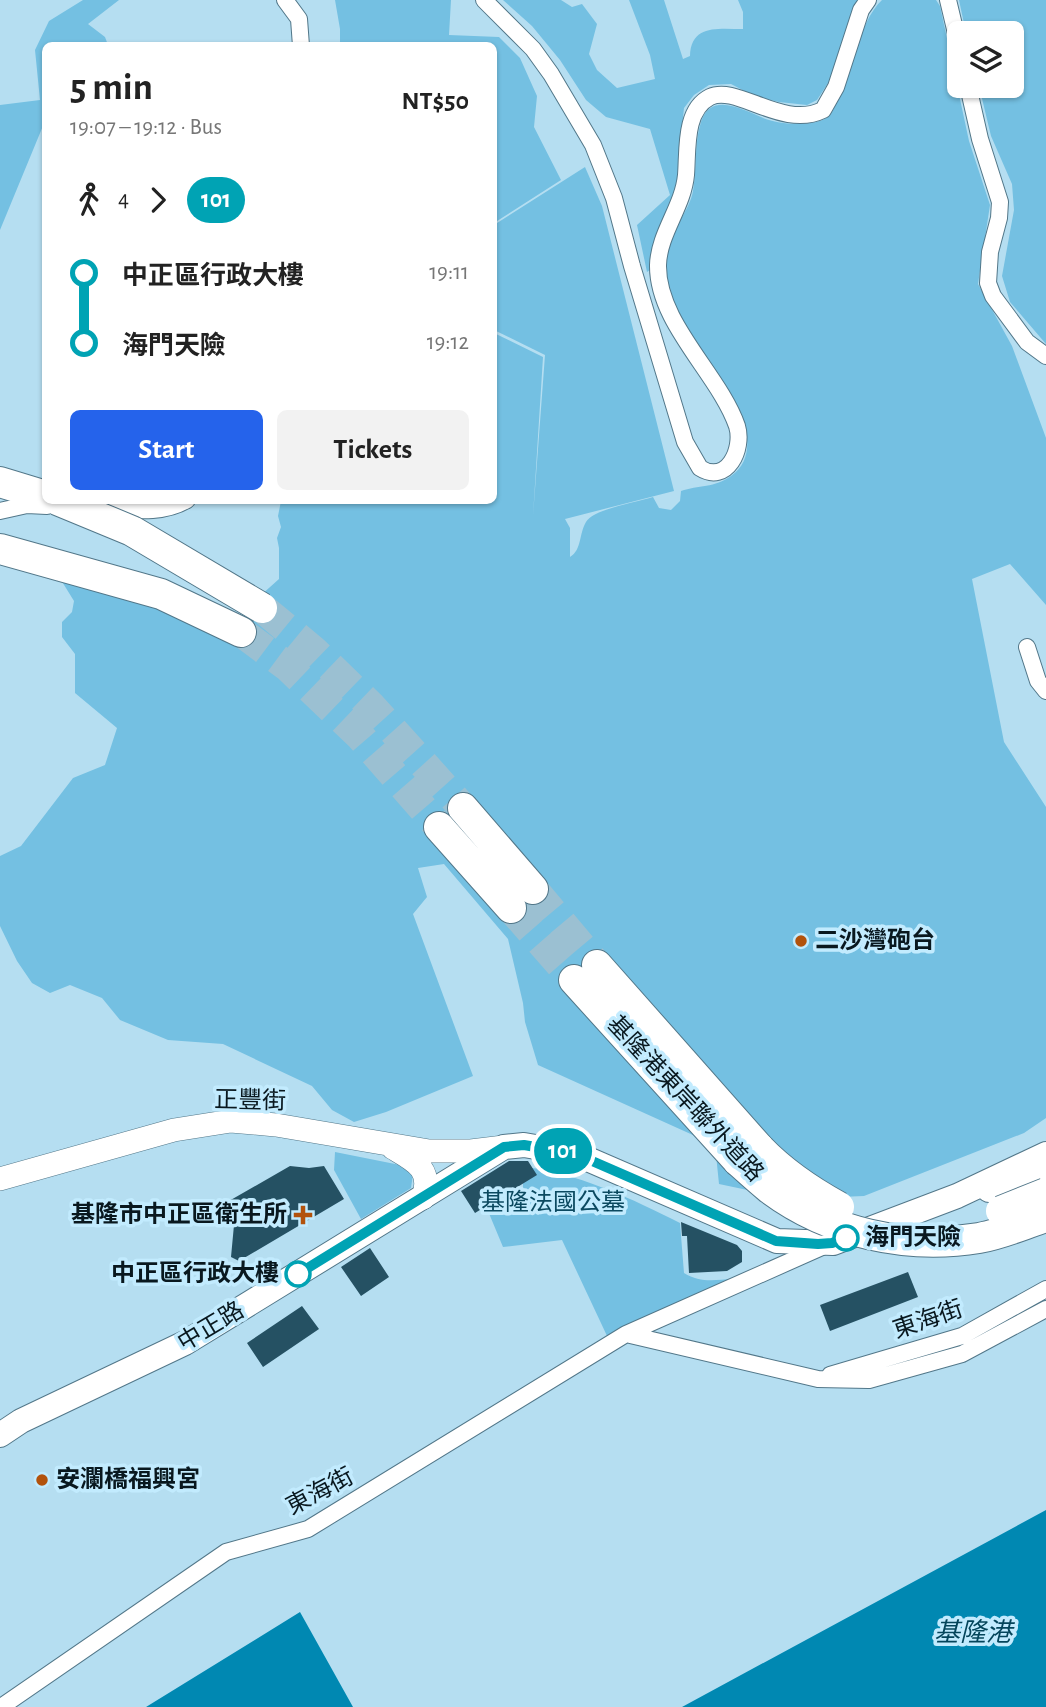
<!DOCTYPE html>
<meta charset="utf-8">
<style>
body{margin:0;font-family:"Alegreya Sans","Noto Sans TC",sans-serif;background:#f2f2f2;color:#222;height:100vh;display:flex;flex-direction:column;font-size:26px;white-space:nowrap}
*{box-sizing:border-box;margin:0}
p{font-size:23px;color:#767676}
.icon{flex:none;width:38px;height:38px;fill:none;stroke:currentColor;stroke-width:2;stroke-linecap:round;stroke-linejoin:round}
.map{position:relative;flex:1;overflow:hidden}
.details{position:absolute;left:42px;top:42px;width:455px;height:462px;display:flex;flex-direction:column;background:#fff;border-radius:10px;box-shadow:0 2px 5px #0004}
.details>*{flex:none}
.badge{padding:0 14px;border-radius:23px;font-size:24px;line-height:46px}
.tools{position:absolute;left:947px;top:21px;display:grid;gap:14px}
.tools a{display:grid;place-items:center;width:77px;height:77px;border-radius:10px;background:#fff;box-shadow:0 2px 5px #0004;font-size:35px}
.map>.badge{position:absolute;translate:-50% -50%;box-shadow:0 0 0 4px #fff}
.legs{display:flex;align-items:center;gap:10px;height:77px;padding:0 28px;font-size:23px}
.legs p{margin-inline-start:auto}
.summary{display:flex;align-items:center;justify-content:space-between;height:119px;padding:0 28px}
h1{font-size:38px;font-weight:700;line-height:52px}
.primary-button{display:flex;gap:14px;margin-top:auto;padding:14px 28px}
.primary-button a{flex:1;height:80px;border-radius:10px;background:#2563eb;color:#fff;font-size:28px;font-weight:700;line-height:80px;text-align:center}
.primary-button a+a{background:#f2f2f2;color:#222}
ul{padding:0 28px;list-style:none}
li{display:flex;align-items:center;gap:24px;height:70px;font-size:26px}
li i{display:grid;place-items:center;width:10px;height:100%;margin:0 9px;background:currentColor}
li i::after{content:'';width:18px;height:18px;margin:-9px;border:5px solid;border-radius:50%;background:#fff}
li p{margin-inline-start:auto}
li:first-child i{background:linear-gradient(#0000 50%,currentColor 0)}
li:last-child i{background:linear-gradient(currentColor 50%,#0000 0)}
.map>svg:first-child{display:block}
.green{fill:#74c0e2}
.water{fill:#0088b2}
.building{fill:#255163}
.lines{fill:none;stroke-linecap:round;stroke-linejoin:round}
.highway-tunnel{stroke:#9bc0d2;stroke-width:30;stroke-dasharray:30 15;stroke-linecap:butt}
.street-casing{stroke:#527789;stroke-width:18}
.secondary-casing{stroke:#527789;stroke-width:24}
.primary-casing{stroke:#527789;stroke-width:26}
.highway-casing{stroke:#527789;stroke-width:32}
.street{stroke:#fff;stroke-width:16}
.secondary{stroke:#fff;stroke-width:23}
.primary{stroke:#fff;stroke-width:24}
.highway{stroke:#fff;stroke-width:30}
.highway-bridge-casing{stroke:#527789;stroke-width:32;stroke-linecap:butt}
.highway-bridge{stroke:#fff;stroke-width:30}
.line-1-casing{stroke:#fff;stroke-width:16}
.line-1{stroke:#00a3b4;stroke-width:10}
.poi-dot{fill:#b2520c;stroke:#c2ebfe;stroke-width:2.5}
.stop-1-dot{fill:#fff;stroke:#00a3b4;stroke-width:3.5}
.labels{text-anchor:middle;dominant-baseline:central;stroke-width:7;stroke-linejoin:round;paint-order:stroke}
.poi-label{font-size:24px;font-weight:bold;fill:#09181f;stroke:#c2ebfe;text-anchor:start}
.street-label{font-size:24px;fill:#09181f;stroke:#c2ebfe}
.park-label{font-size:24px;fill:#0b4960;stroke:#c2ebfe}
.stop-label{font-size:24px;font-weight:bold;fill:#09181f;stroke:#c2ebfe;text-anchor:start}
.water-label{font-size:26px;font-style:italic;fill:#04455b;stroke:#c2ebfe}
</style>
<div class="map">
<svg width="1046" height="1707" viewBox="0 0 1046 1707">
<rect width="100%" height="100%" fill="#b5def1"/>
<!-- green -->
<path class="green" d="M83,0H119L88,24L105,37L108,45L46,46L45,121L0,230V105L40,100L35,50L49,21Z
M335,0H451L449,35L499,37L520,58L537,96L534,127L561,180L494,223V46L340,45V29Z
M503,0H561L572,7L582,4L597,24L589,54L597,70L617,88L655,79L650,55L629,0H664L683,59L690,56C691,24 718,29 743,29V12L738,0H859L832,77L817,100L807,105L779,102L754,96L731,84L709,85L694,95L684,108L675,198L653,268L647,272L637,225L670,195L650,129L606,117L586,100L560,60L532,26Z
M882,0H936L940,6L969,141L990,205L978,284L1012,346L1046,438V605L1010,564L972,579L1004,742L1046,807V1118L1024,1133L864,1196L791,1199L719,1184L715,1145L538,1065L525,1022L523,1003L508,939L444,864L418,868L427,897L413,914L473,1076L386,1112L354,1122L332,1110L312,1086L223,1044L168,1040L120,1020L102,998L70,985L50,993L32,983L17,961L0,926V856L21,846L73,778L105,765L117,728L75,693V654L62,637V622L72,612L74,601L61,580L122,596L238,635L260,596L279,579V548L277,538L281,527L278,516L281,501L494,500V333L543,357L533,516L545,355L494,330V225L585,167L602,206L674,491L565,519L570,528V557C582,550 579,533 586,522C593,509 638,502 653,497L659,508L671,510L680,501L681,491C698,485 715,488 731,476C762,454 742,411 726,386C718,374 707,364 700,352C689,334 666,296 666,275C665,267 665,256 667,248C672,228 689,212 693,191C697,169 694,143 701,122C712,88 749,114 769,120C784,125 819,127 830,115C833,112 835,105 837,101C853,70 858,23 882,0Z
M959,0H1046V344L1010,302L1002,276L1014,210L1012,184L991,136L979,86H1012V33H966Z
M335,1152L405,1166L413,1174L411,1188L361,1219L334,1170Z
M523,1167C571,1170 637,1201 680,1223L684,1273C700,1283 714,1280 733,1279L608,1338L562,1240L503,1247L488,1211L523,1189Z"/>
<!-- water -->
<path class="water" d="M1046,1510V1707H682Z
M300,1612L353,1707H146Z"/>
<!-- building -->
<path class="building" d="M509,1161H528L537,1175L475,1213L461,1191Z
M290,1166L309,1168L324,1166L344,1199L239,1261L231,1257L234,1225L222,1205Z
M681,1222L737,1245L742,1251V1262L727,1271L689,1273L687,1236H682Z
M370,1248L389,1277L361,1296L341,1267Z
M908,1272L918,1297L830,1331L820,1305Z
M302,1306L319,1329L263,1367L247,1343Z"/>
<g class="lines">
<!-- highway-tunnel -->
<path class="highway-tunnel" d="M262,608L314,651L371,706L463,808
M241,632L288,667L360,736L439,827
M533,889L597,965
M511,908L574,980"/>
<defs>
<path id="street" d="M285,0L299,19L301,46
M484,0L533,49L551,74L593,145L614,198L632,266L685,442L700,468C727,485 744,449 737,426C719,374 657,323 658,265C659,233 683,207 686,175C688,150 684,110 710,97C737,84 782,130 823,110L836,87L861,10L868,0
M948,0L959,46
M968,86L980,139L1000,202L999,218L990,252L988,283L993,296L1027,342L1046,356
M97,508C127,509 160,516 187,500
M0,511L27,505L47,506
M1027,647L1038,681L1046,691
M626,1334L822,1247
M830,1375L962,1336L1046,1289
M1,1707L226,1552L308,1529L626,1334L818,1379L869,1380L962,1354L1046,1309"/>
<path id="secondary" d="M393,1148C415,1161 433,1169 423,1198
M0,1179L174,1130L231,1121L276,1125L429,1151H471L504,1147"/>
<path id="primary" d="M989,1190L1046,1179
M0,1435L21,1421L185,1343L504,1147L524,1145L576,1154L777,1241L833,1243L957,1196L1046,1154"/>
<path id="highway" d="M0,482L46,496
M0,549L161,594L241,632
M463,808L533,889
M439,827L511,908
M597,965L760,1149
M574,980L738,1161"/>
</defs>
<!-- street casing -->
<use href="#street" class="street-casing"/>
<!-- secondary casing -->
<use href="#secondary" class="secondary-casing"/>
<!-- primary casing -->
<use href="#primary" class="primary-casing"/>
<!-- highway casing -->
<use href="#highway" class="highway-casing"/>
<!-- street -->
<use href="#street" class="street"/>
<!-- secondary -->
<use href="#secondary" class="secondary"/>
<!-- primary -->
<use href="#primary" class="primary"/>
<!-- highway -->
<use href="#highway" class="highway"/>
<defs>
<path id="highway-bridge" d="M57,500L132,531L262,608
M760,1149C783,1173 810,1191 839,1207
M738,1161C748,1170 759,1180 770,1189C829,1233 907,1250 979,1238C1002,1234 1024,1224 1046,1217
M1001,1211L1046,1193"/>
</defs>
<!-- highway-bridge casing -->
<use href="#highway-bridge" class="highway-bridge-casing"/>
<!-- highway-bridge -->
<use href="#highway-bridge" class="highway-bridge"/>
</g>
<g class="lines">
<defs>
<path id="line-1" d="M298,1274L504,1147L524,1145L576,1154L776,1241L818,1244L832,1243L846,1238"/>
</defs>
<!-- line-1 casing -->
<use href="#line-1" class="line-1-casing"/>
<!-- line-1 -->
<use href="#line-1" class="line-1"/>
</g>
<!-- markers -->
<g class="poi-dot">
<circle cx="801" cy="941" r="7"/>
<path d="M299.5 1204.5h7v7h7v7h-7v7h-7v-7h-7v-7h7z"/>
<circle cx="42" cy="1480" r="7"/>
</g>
<g class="stop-1-dot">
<circle cx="846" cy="1238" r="12"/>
<circle cx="298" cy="1274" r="12"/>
</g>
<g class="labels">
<!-- poi labels -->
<g class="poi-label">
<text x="815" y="941">二沙灣砲台</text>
<text x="287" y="1215" text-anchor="end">基隆市中正區衛生所</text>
<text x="56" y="1480">安瀾橋福興宮</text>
</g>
<!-- street labels -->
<g class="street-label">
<text transform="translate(685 1099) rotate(47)">基隆港東岸聯外道路</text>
<text transform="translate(250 1101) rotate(1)">正豐街</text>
<text transform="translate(928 1320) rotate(-19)">東海街</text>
<text transform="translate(211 1327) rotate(-31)">中正路</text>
<text transform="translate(320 1492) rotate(-28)">東海街</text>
</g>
<!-- park labels -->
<g class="park-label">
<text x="553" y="1203">基隆法國公墓</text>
</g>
<!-- stop labels -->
<g class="stop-label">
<text x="865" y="1238">海門天險</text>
<text x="279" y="1274" text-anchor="end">中正區行政大樓</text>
</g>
<!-- water labels -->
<g class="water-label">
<text x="973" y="1633">基隆港</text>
</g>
</g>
</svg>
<div class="tools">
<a><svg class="icon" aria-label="layers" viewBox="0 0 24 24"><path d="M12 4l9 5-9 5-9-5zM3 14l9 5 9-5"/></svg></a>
</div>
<b class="badge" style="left:563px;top:1151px;background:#00a3b4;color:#fff">101</b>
<section class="details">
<div class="summary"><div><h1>5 min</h1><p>19:07 – 19:12 · Bus</p></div><b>NT$50</b></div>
<div class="legs"><svg class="icon" aria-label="walk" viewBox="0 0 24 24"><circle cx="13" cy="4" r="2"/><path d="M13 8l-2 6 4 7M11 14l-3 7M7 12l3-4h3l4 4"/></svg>4<svg class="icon" aria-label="forward" viewBox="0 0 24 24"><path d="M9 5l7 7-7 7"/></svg><b class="badge" style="background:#00a3b4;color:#fff">101</b></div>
<ul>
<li><i style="color:#00a3b4"></i><b>中正區行政大樓</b><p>19:11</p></li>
<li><i style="color:#00a3b4"></i><b>海門天險</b><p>19:12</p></li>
</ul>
<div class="primary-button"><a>Start</a><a>Tickets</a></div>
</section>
</div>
